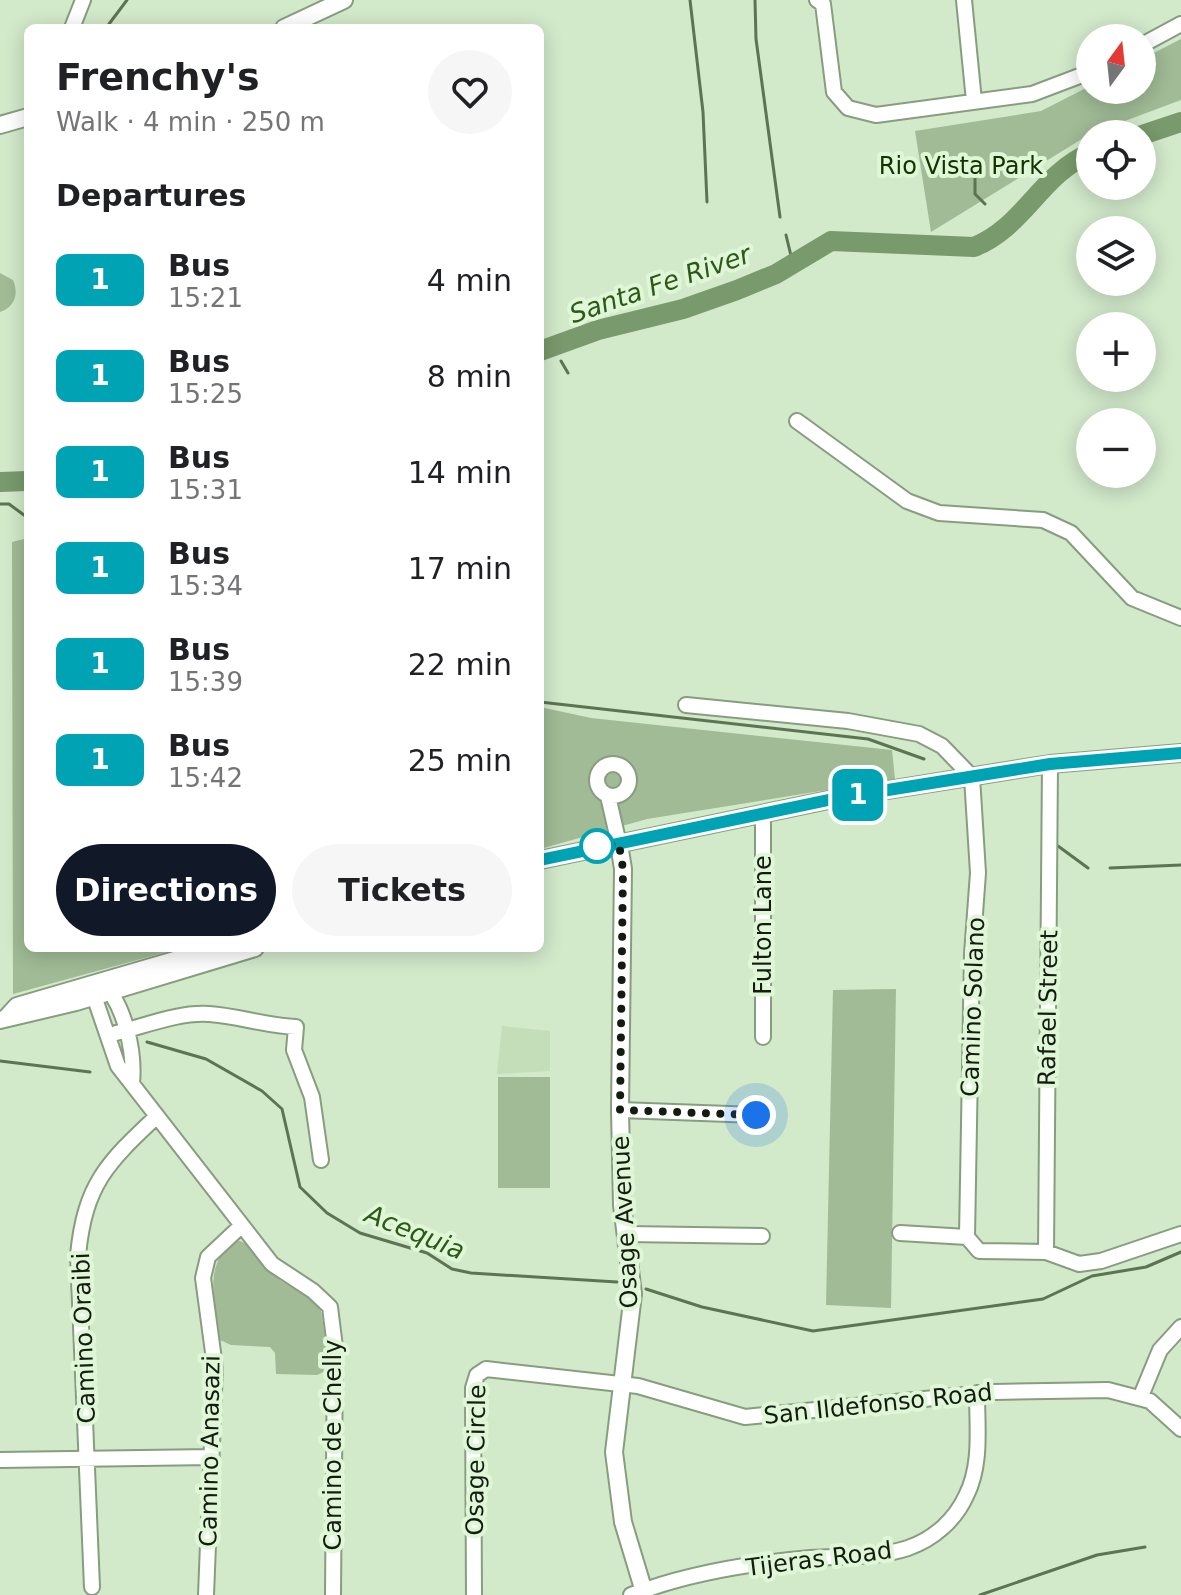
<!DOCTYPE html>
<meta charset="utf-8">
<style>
body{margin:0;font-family:"DejaVu Sans",sans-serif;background:#f6f6f6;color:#202124;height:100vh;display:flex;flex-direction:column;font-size:30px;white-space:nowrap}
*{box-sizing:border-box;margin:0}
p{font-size:26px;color:#757577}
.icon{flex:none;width:44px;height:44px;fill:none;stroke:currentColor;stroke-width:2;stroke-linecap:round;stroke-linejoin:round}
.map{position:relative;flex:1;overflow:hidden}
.sheet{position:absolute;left:24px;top:24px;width:520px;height:928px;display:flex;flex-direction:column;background:#fff;border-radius:12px;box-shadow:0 4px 20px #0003}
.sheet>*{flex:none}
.badge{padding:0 16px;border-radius:12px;font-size:28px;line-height:52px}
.needle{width:52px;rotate:15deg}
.tools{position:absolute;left:1076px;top:24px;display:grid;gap:16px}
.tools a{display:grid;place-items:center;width:80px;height:80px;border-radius:50%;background:#fff;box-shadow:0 4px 20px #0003;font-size:40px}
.you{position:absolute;width:40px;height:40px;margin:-20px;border:6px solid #fff;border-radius:50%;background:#1a73e8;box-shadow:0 0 0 12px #1a73e833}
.map>.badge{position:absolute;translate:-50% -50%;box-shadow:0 0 0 4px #fff}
h2{padding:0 32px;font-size:30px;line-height:72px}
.round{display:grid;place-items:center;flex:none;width:84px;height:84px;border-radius:42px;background:#f6f6f6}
.summary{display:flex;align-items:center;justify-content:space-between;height:136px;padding:0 32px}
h1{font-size:38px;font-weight:600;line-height:60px}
.action{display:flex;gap:16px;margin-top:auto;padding:16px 32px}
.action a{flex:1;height:92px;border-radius:48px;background:#111827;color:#fff;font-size:32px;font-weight:600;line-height:92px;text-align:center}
.action a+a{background:#f6f6f6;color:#202124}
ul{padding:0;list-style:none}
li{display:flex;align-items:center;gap:24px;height:96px;padding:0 32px}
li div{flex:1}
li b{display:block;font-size:30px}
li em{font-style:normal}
li .badge{min-width:88px;font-weight:700;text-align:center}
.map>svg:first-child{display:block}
.built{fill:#c3deb9}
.green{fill:#a0bb96}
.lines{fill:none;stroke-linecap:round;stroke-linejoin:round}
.stream{stroke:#5b7451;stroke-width:3}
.river{stroke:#799a6c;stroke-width:20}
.minor-casing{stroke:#889d80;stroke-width:18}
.tertiary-casing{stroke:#889d80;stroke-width:20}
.minor{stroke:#fff;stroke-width:14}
.tertiary{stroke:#fff;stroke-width:16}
.line-casing{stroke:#fff;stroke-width:18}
.line{stroke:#00a3b4;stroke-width:12}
.walk{stroke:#141c11;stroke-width:8;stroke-dasharray:0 14.4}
.stop-dot{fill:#fff;stroke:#00a3b4;stroke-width:4}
.labels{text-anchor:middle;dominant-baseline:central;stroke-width:8;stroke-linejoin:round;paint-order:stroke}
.park-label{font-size:24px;fill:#123201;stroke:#dff6d7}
.street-label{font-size:24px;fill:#141c11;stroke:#dff6d7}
.water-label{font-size:26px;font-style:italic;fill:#2d5818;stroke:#dff6d7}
</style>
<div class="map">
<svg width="1181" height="1595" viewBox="0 0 1181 1595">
<rect width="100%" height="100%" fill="#d2e9ca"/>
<!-- built -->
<path class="built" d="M502,1026L550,1031V1071L497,1074Z"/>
<!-- green -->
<path class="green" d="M1181,39V100L1090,134L931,232L915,131L1041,111L1090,86V90H1142V59Z
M0,273L13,280C19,294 15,307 0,312Z
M28,538V948H181L13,994L12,542Z
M540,707L591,718L892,750L895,779L647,819L540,849Z
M896,989L891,1308L826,1305L833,990Z
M498,1077H550V1188H498Z
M235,1239L245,1243L281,1281L311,1299L321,1311L330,1369L317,1375L276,1374L275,1353L270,1347L231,1345L220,1340C216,1300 201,1268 235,1239Z"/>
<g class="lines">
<!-- stream -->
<path class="stream" d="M690,0L703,112L707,202
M755,0L756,39L780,217
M109,24L127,0
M975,173V194L985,204
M786,235L793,264
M561,361L568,373
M0,504H9L28,518
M540,702L868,739L924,759
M1058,846L1088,868
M1110,868L1181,865
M147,1042L206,1059L262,1091L282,1109L300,1187L327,1213L360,1233L427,1253L452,1269L471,1273L617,1282
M0,1061L90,1072
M646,1289L702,1307L813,1331L1043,1299L1092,1276L1146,1267L1181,1252
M980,1595L1097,1555L1145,1547"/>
<!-- river -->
<path class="river" d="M1142,135L1181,122
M540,351L598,330L683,309L737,290L776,274L831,241L974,247C1024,227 1040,175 1090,153
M0,482L28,481"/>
<defs>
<path id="minor" d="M817,0L823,4L834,92L848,108L876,115L1032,94L1090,72
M964,0L974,101
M72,28L83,0
M1142,45L1181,24
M797,421L907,501L939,513L1043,520L1071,533L1132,598L1181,618
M686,705L848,721L919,734L942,746L972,777L978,873L972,954L967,1237
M597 780a16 16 0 1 1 32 0a16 16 0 1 1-32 0Z
M608,796L619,844
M763,813V1037
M116,1033C145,1026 178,1012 209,1014C239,1016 266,1026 296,1027L294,1050L312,1097L321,1160
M132,1083C135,1053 125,1003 101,982L94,996L118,1066L272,1264L313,1291L330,1307L335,1347L333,1595
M620,1110L756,1115
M900,1233L967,1237L979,1251L1046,1252L1079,1264L1101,1261L1181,1234
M626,1234L762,1236
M1046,1252L1050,764
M1141,1396L1160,1350L1181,1327
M0,1460L212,1457
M92,1587L78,1255C85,1184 107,1163 157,1116
M206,1595L215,1367L203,1278L208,1257L241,1226
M474,1595L473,1388L477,1375L486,1369L638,1386L745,1417L994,1392L1108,1390L1150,1401L1181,1429
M631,1595C688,1573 750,1563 811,1558C843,1556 878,1558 908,1548C934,1539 955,1520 966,1496C982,1465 977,1427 977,1393"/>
<path id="tertiary" d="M284,28L344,0
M0,125L28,117
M619,844L623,869L620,1110L622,1205L633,1294L614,1452L623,1522L645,1595
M540,860L838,798L1050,764L1181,753
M7,1017L17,1006L216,948
M0,1020L76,1002L255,948"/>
</defs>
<!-- minor casing -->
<use href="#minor" class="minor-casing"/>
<!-- tertiary casing -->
<use href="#tertiary" class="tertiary-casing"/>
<!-- minor -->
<use href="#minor" class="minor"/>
<!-- tertiary -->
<use href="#tertiary" class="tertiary"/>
</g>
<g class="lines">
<defs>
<path id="line" d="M540,860L838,798L1050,764L1181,753"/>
</defs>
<!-- line casing -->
<use href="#line" class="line-casing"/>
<!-- line -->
<use href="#line" class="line"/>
<!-- walk -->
<path class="walk" d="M597,846L619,844L623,869L620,1110L756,1115"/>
</g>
<!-- markers -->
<circle class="stop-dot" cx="597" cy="846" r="16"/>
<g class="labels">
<!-- park labels -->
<g class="park-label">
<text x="961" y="166">Rio Vista Park</text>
</g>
<!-- street labels -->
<g class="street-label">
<text transform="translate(763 925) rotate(-90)">Fulton Lane</text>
<text transform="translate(973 1007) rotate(-88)">Camino Solano</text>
<text transform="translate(1048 1008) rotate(-89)">Rafael Street</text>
<text transform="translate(625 1222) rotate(-93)">Osage Avenue</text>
<text transform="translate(84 1338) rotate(-92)">Camino Oraibi</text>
<text transform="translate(878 1404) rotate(-6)">San Ildefonso Road</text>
<text transform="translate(333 1445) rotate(-90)">Camino de Chelly</text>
<text transform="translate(210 1451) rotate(-89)">Camino Anasazi</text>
<text transform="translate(476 1460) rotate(-89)">Osage Circle</text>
<text transform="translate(819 1559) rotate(-7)">Tijeras Road</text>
</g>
<!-- water labels -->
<g class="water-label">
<text transform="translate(660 284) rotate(-19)">Santa Fe River</text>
<text transform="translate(415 1232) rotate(22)">Acequia</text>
</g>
</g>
</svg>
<div class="tools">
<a><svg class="needle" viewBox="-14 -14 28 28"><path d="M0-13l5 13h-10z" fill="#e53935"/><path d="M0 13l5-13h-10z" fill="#757577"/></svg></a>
<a><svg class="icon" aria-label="locate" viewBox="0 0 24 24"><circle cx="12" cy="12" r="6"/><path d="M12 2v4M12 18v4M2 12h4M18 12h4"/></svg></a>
<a><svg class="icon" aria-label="layers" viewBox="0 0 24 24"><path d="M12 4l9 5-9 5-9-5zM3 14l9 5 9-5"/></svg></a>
<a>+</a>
<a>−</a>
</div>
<div class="you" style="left:756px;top:1115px"></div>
<b class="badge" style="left:858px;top:795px;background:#00a3b4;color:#fff">1</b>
<section class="sheet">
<div class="summary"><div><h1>Frenchy's</h1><p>Walk · 4 min · 250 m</p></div><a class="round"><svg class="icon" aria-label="heart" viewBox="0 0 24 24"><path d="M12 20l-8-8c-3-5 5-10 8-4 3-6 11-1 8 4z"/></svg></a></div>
<h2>Departures</h2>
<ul>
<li><span class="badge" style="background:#00a3b4;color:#fff">1</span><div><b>Bus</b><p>15:21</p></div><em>4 min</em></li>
<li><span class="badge" style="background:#00a3b4;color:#fff">1</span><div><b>Bus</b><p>15:25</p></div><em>8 min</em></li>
<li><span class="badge" style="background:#00a3b4;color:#fff">1</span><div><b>Bus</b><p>15:31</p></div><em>14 min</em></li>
<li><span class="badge" style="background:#00a3b4;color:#fff">1</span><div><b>Bus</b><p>15:34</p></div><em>17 min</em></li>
<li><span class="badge" style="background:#00a3b4;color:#fff">1</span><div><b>Bus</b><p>15:39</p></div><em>22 min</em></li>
<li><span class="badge" style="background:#00a3b4;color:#fff">1</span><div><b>Bus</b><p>15:42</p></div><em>25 min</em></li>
</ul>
<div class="action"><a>Directions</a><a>Tickets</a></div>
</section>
</div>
